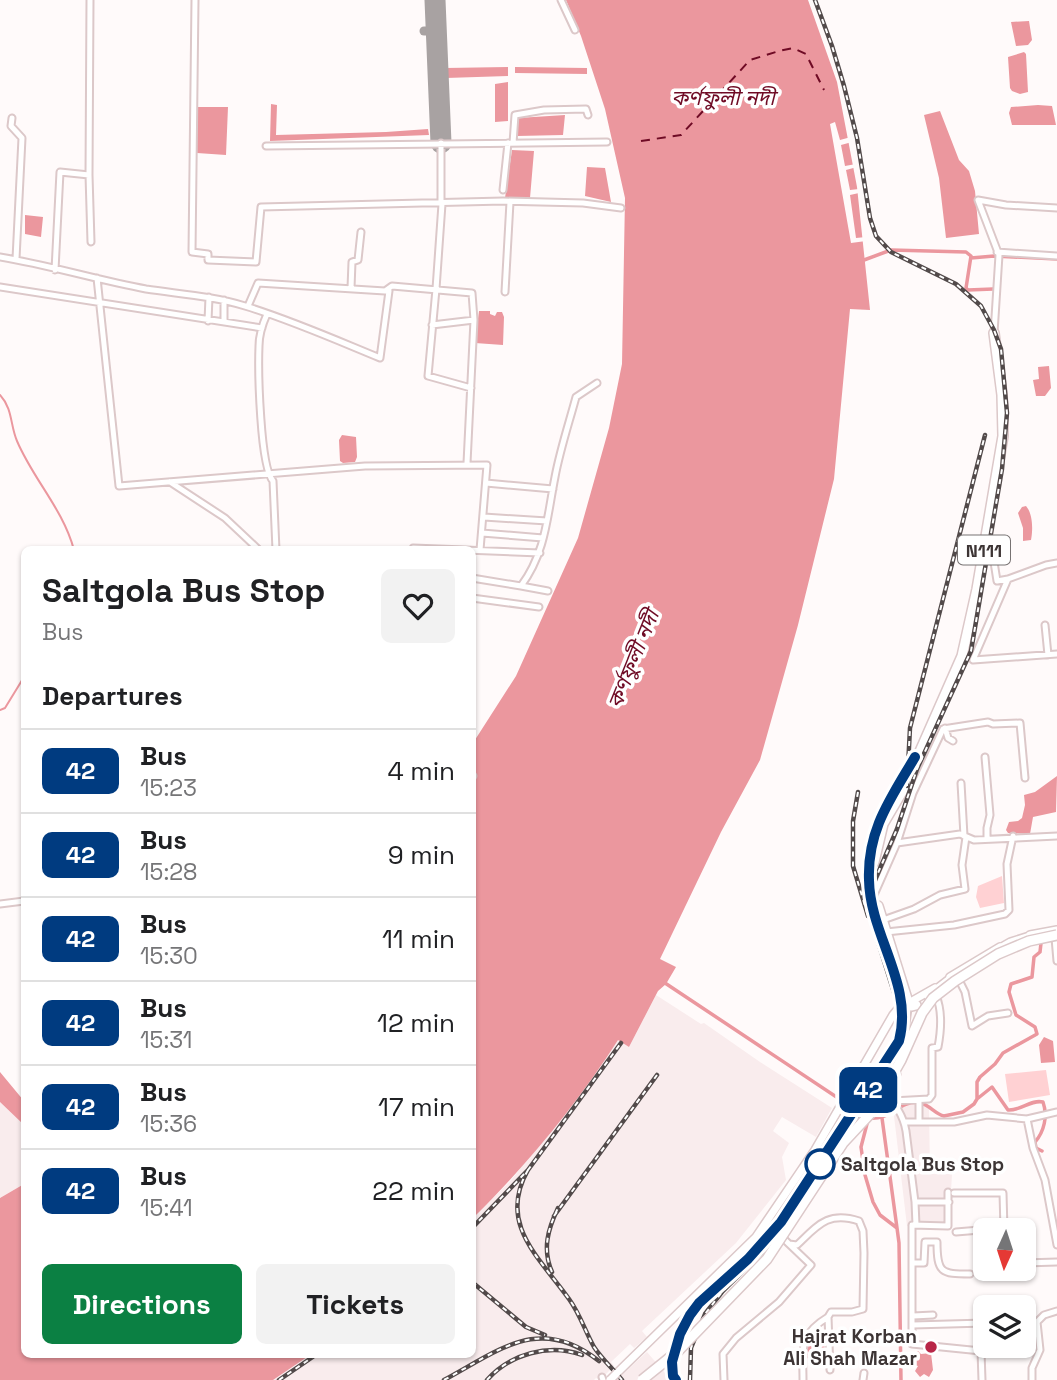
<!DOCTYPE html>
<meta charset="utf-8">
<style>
body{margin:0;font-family:"Space Grotesk","Noto Sans Bengali",sans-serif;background:#f2f2f2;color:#202124;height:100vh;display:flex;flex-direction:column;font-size:26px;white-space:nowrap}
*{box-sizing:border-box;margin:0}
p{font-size:23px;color:#757577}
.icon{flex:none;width:38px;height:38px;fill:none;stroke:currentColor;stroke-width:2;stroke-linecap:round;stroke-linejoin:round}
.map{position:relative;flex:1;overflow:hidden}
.side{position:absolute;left:21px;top:546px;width:455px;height:812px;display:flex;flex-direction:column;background:#fff;border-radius:10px;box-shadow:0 2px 5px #0004}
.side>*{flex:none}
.badge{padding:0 14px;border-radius:10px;font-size:24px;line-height:46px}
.needle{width:46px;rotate:183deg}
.controls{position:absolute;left:973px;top:1218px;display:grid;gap:14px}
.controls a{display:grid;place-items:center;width:63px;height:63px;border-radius:10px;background:#fff;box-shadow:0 2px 5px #0004;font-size:35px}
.map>.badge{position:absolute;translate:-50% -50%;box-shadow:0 0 0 4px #fff}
h2{padding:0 21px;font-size:26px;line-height:63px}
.round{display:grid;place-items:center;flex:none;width:74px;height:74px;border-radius:10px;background:#f2f2f2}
.overview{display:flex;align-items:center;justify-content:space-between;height:119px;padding:0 21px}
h1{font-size:33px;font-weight:700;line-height:52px}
.action{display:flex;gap:14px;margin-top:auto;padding:14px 21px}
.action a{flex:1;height:80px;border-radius:10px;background:#0b8043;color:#fff;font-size:28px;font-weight:700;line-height:80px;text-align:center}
.action a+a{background:#f2f2f2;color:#202124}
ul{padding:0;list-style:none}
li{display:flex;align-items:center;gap:21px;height:84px;padding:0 21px;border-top:2px solid #e0e0e0}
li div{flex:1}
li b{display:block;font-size:26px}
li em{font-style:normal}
li .badge{min-width:77px;font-weight:700;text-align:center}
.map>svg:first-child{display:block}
.built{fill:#f9eced}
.green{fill:#ffd1d3}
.water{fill:#eb979e}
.pier{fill:#fffafa}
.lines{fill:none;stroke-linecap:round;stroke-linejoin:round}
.stream{stroke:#eb979e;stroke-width:2}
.canal{stroke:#eb979e;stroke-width:3.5}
.ferry{stroke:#6f0b25;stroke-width:2;stroke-dasharray:9 7;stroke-linecap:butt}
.taxiway{stroke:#a8a2a2;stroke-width:9}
.runway{stroke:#a8a2a2;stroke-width:21}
.minor-casing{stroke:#dcc8c9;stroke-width:9}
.major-casing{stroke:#dcc8c9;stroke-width:10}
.highway-casing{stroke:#dcc8c9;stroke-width:12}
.minor{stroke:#fff;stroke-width:5}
.major{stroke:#fff;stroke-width:7}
.highway{stroke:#fff;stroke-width:9}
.rail-casing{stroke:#524a4a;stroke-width:4.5}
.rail{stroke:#fff;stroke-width:2;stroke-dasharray:5;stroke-linecap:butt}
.major-bridge-casing{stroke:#dcc8c9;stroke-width:10;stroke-linecap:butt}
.highway-bridge-casing{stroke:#dcc8c9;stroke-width:12;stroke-linecap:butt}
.major-bridge{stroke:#fff;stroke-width:7}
.highway-bridge{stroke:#fff;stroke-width:9}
.line-casing{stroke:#fff;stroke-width:16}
.line{stroke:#003b80;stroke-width:10}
.stop-dot{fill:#fff;stroke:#003b80;stroke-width:3.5}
.poi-dot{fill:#b82647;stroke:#fff;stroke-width:2.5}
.labels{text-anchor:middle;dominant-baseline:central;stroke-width:7;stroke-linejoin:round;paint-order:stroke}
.shield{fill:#fff;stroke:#777272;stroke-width:2}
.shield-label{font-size:18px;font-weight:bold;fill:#3d3535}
.stop-label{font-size:19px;font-weight:bold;fill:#3d3535;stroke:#fff;text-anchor:start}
.poi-label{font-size:19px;font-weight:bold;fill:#3d3535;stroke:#fff;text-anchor:end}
.water-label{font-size:21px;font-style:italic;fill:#6f0b25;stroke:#fff}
</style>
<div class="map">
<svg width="1057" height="1380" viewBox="0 0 1057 1380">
<rect width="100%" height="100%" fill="#fffafa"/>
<!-- built -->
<path class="built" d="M656,995L701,1024L704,1023L760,1062L832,1108L816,1137L782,1117L773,1131L789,1143L782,1157L786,1180L736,1243L642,1331L647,1337L634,1348L630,1344L611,1362L614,1366L600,1380L596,1378L594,1380H273L310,1355L472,1354L473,1218L512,1179L601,1066L618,1039L629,1047Z
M0,1102L24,1125V1184L0,1198Z
M909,1105H921L929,1109L930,1174H952L949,1227L907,1226L894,1116L903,1106Z
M647,1352L671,1380H617L637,1361Z"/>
<!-- green -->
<path class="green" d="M1002,876L1004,903L980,908L976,897L978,886Z
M1046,1070L1050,1095L1009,1102L1005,1074Z"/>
<!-- water -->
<path class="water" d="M566,0H808L837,82L857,187L870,310L850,309L834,479L798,625L760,760L721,832L660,959L676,967L666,984L658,991L629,1047L618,1040C577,1104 527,1165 473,1218V743L516,676L578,538L609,428L622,364L625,198L605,109L581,36Z
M1029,21L1032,40L1028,45L1016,46L1011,22Z
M1024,52L1026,54L1028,92L1020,94L1012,91L1010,88L1008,57Z
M508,67V76L446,78L445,68Z
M515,67L587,68V74L515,73Z
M508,82V121L495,122V84Z
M271,104L277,105L276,135L386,132L428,129L429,135L270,141Z
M1038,105L1052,106L1056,125H1012L1009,113L1011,107Z
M196,107H228L226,155L197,153Z
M940,111L959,160L969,171L975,191L979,234L946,238L939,178L924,115Z
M565,115L563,135L517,136L518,118Z
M512,150L534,151L530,198H505Z
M587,167L605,168L611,202L585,196Z
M25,215L43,217L41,237L25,234Z
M479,311H490V314L495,316L497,312H502L504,317L503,345L475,343Z
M1049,366L1051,388L1045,396H1036L1033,380L1039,379L1038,367Z
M342,435L356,437L357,457L355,462L343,463L340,461L339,440Z
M1026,506C1033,514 1033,530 1031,540L1023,541V528L1018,513L1022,507Z
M1057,776L1056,812L1033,817L1030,834L1008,833L1006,830L1009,822L1018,821L1022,818L1025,805L1024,795L1035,792Z
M1044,1037L1053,1041L1055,1062L1041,1063L1039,1045Z
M0,1072L24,1101V1125L0,1102Z
M24,1184V1354L310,1355L273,1380H0V1198Z
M819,1333L825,1339L824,1359L808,1364L806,1348L811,1337Z
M918,1351L921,1354L931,1353L933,1370L929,1377L924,1374L920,1377L915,1371L918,1366L915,1365L916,1361L914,1356Z"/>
<!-- pier -->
<path class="pier" d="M835,122L840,140L851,137L852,142L841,145L845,166L856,164L857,167L846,170L850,190L859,189V193L850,195L856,238L866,237V241L851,243L830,124Z"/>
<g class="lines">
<!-- stream -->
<path class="stream" d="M0,395C13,409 10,425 17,441C33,479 63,509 74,550
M0,710L5,708L24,677"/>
<!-- canal -->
<path class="canal" d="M971,258L994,256L1057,259
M864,260L891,250L966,252L971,256L966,288L968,290L993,289
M665,983L868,1118C892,1121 899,1099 920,1103C930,1105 935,1114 944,1116L963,1112L974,1104L977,1099V1082L980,1077L995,1064L1003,1053L1037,1034L1035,1027L1016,1015L1009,992L1011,984L1032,977L1034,957L1040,952L1041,943
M977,1099L992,1087L1008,1110C1021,1111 1031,1099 1043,1102C1048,1116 1044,1132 1035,1142L1036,1148L1042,1151
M882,1118L897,1228
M868,1120L861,1147L865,1175L873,1202L880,1215L897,1228L899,1243L901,1380"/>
<!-- ferry -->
<path class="ferry" d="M641,141L681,135L750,60L779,51L793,48L806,54L824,90"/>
<!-- taxiway -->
<path class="taxiway" d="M424,31H436"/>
<!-- runway -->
<path class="runway" d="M435,0L441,143"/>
<defs>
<path id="minor" d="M195,0L192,252L208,254V260L256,262L261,207L503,201L583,203L621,208
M561,0L575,30
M12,118L11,126L22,138L16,259
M441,143V201
M513,143L515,115L544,110L586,109L588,115
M266,146L607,142
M89,175L91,242
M503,190L508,143
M442,204L436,289L428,376L471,388
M997,252L1057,256
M0,257C49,265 97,280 146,289C179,294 213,296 245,306C291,320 336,340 380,358L389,291H385
M55,270L60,172L89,175L90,0
M97,278L119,486L365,466L487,465L480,550
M0,287L262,328
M351,288L352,262L358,260L361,232
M505,292L510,202
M224,300V322
M248,306L258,283L385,291L392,286L472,293L474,320L467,463
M267,314C263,323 259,336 259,346C258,370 260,467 273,481L276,550
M208,321L209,297
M432,325L474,320
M994,333L999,255L978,200L1006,205L1057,208
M170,482L225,518L259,550
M486,483L553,489
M484,517L547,521
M482,533L543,538
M987,535L991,543L997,581L1008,579L973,660L1057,654
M413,548L540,553
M472,578L521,586
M1008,579L1046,565L1057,563
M548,591L521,586C546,552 547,517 555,477C560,450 569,423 576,397L597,383
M472,598L539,607
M1045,625L1048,655
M945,728L948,738L953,741
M985,757L990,815L987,828V839
M472,776H473
M961,783L964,836
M897,843L960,834L974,840L1057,836
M874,895L897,843L913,793L943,729L988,722L993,724L1020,723L1025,778
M0,904L24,901
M883,920L914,909L940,895L965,889L962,865L966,837
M886,932L954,925L1005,914L1009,910L1007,864L1013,836
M1055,938L1057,961
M959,980L965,992L972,1026L988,1016L1008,1013
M902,1051L908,1009
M897,1074C887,1112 901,1102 906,1131L915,1202L916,1225
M892,1101L929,1099L932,1095V1048L938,1047C941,1031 943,1012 936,996
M919,1101V1122
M1027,1119L1033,1148L1045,1180L1057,1245
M905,1122H954L987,1115L1027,1119L1057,1112
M948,1192V1226L912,1225V1344L981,1351
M954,1193H1003L1004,1230
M915,1202H949
M956,1232L1004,1228
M782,1237L789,1244L797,1245C818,1225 828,1211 859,1221L863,1231L864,1253L863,1309L852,1312H831L828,1317L830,1370
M912,1263H924L925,1242H937C937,1273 941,1274 970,1274
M1024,1263L1057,1262
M913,1316L933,1315
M913,1325L985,1323
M1024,1326L1037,1322
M602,1377L603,1380
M724,1380L723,1354L736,1338L779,1302L811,1265L789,1244
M803,1380C803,1349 798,1335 828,1317
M863,1380L864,1373
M982,1380L981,1351H999L1003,1346
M1032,1380V1368L1040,1350L1037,1322L1044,1315L1057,1311"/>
<path id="major" d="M1030,935L1057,930
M950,977L1000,947
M617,1373L756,1237L815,1150L893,1015L898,1009L935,988"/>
<path id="highway" d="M874,862L883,824L903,790L962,656L977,589L1003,436L1002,395L994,333
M878,906L908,1002L912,1006L916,1005
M997,951L1011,943L1033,936
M929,996L955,976
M676,1380C662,1365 687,1316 699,1303C707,1295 717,1289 725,1281"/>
</defs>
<!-- minor casing -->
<use href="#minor" class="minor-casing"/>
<!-- major casing -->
<use href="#major" class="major-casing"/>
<!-- highway casing -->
<use href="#highway" class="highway-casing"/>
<!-- minor -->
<use href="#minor" class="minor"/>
<!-- major -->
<use href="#major" class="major"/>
<!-- highway -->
<use href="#highway" class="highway"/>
<defs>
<path id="rail" d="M907,786L910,728L985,435
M858,792L853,821V866L868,916
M528,1170C497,1224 540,1258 569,1299C580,1314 585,1331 594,1347C602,1359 613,1369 622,1380
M554,1216L657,1075
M472,1228L528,1170L621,1043
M552,1272C542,1249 548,1229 558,1208
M472,1282L526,1327L545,1335
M279,1380L317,1354
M444,1380C500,1350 540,1314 599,1361
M487,1380C510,1354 549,1343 582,1355
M690,1380L691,1348L705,1314L722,1292L765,1249L800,1210L895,1055L900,1043L897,1002L873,926L872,887L897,829L917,769L971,651L1002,469L1007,413L1001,349L994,330L981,306L956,284L891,252L876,236L870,218L857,138L844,86L832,46L815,0"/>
</defs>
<!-- rail casing -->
<use href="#rail" class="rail-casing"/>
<!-- rail -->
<use href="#rail" class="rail"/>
<defs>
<path id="major-bridge" d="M610,1380L617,1373"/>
<path id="highway-bridge" d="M725,1281L748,1260L781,1222L899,1040C906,1013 900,992 892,966C871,902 855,863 890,799
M642,1380L678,1351L767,1259L843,1143L871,1113L901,1060L922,1013L933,998L955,981L998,954L1029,941L1057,935"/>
</defs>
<!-- major-bridge casing -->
<use href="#major-bridge" class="major-bridge-casing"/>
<!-- highway-bridge casing -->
<use href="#highway-bridge" class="highway-bridge-casing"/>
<!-- major-bridge -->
<use href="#major-bridge" class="major-bridge"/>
<!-- highway-bridge -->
<use href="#highway-bridge" class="highway-bridge"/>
</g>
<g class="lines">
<defs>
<path id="line" d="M676,1380L673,1376L672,1362L680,1334L690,1315L699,1303L748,1259L781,1222L899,1041C914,984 870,936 869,880C867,830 891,798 915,757"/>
</defs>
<!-- line casing -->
<use href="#line" class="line-casing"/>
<!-- line -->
<use href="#line" class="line"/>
</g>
<!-- markers -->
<circle class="stop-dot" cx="820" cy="1164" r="14"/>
<circle class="poi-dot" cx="931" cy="1347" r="7"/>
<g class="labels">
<!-- shield labels -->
<rect class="shield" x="958" y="535.5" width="52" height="29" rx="5"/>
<g class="shield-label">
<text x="984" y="550">N111</text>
</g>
<!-- stop labels -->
<g class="stop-label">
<text x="841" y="1164">Saltgola Bus Stop</text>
</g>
<!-- poi labels -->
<g class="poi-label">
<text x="917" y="1336">Hajrat Korban<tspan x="917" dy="22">Ali Shah Mazar</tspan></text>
</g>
<!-- water labels -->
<g class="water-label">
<text x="723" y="97">কর্ণফুলী নদী</text>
<text transform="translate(633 659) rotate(-68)">কর্ণফুলী নদী</text>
</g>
</g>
</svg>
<div class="controls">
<a><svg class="needle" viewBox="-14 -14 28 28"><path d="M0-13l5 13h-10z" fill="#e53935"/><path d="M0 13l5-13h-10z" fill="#757577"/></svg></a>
<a><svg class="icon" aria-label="layers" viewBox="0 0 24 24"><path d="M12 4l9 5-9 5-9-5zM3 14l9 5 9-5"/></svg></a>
</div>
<b class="badge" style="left:868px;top:1090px;background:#003b80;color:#fff">42</b>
<section class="side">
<div class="overview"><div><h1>Saltgola Bus Stop</h1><p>Bus</p></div><a class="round"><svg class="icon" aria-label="heart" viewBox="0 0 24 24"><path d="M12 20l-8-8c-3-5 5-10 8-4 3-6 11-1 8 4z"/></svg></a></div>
<h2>Departures</h2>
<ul>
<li><span class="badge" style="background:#003b80;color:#fff">42</span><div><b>Bus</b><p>15:23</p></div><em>4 min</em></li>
<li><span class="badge" style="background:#003b80;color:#fff">42</span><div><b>Bus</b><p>15:28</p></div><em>9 min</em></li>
<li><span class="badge" style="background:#003b80;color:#fff">42</span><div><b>Bus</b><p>15:30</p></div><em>11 min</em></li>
<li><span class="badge" style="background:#003b80;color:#fff">42</span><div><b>Bus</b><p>15:31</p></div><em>12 min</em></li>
<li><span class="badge" style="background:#003b80;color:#fff">42</span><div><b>Bus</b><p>15:36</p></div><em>17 min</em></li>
<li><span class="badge" style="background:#003b80;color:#fff">42</span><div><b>Bus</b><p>15:41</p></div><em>22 min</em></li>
</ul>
<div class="action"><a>Directions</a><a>Tickets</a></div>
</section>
</div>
